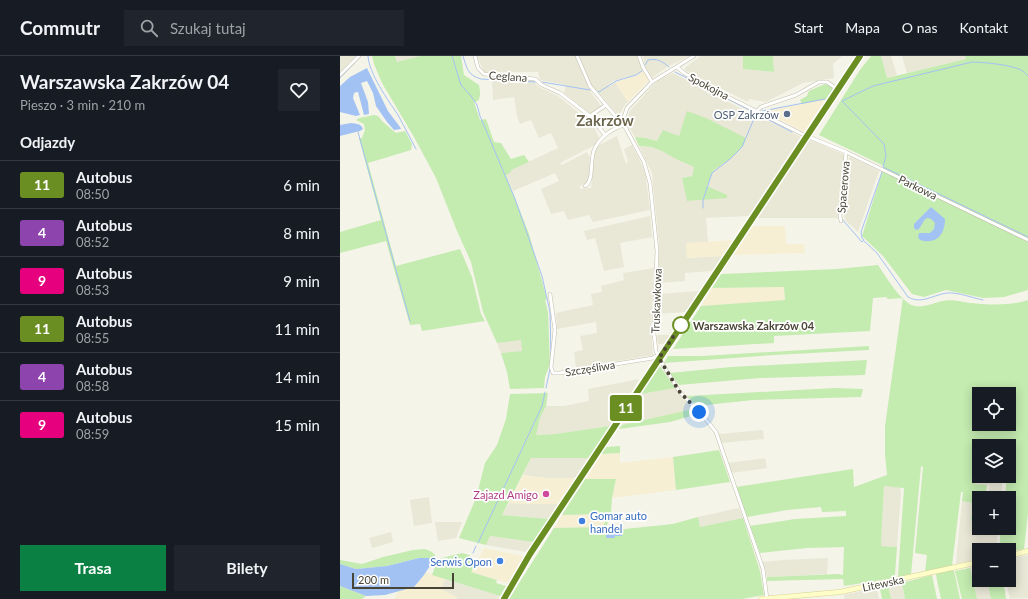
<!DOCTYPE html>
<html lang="pl">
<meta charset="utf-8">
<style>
body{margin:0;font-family:Lato,sans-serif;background:#20242c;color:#f1f3f6;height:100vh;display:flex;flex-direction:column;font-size:15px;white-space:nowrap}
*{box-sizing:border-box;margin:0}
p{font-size:13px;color:#9ea1a6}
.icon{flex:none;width:22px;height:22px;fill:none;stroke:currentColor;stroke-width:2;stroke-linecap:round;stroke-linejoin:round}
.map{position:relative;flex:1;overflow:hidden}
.sheet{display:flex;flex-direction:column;background:#171b24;width:340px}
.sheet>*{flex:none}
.badge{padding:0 8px;border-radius:3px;font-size:14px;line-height:26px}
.fabs{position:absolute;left:632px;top:331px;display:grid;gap:8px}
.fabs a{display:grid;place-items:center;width:44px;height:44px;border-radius:0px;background:#171b24;box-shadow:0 2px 10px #0003;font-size:20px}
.scale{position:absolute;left:12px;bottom:10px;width:102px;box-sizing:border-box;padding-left:4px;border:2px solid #494536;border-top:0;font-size:11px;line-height:14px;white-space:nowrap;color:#494536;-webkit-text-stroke:3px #fff;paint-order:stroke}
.you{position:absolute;width:20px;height:20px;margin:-10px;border:3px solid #fff;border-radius:50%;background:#1a73e8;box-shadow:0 0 0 6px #1a73e833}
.map>.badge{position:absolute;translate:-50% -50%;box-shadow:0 0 0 2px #fff}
h2{padding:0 20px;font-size:15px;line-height:36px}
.round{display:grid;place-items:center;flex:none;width:42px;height:42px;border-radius:0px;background:#20242c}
.overview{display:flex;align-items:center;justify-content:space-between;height:68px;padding:0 20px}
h1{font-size:19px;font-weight:700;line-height:30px}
.cta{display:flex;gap:8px;margin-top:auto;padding:8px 20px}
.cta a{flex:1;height:46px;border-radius:0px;background:#0b8043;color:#fff;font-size:16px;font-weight:700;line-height:46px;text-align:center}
.cta a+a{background:#20242c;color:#f1f3f6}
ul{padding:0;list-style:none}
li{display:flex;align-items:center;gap:12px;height:48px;padding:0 20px;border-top:1px solid #363941}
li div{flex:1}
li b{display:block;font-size:15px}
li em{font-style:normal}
li .badge{min-width:44px;font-weight:700;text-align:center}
header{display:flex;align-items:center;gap:24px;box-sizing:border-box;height:56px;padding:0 20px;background:#171b24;border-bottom:1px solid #363941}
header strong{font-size:19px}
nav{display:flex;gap:22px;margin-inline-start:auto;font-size:14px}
.search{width:280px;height:36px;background:#20242c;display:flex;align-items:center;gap:10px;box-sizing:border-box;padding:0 14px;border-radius:0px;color:#9ea1a6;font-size:15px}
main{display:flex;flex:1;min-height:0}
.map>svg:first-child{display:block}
.residential{fill:#e9e7d6}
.commercial{fill:#f7efd3}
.green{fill:#c4ebb0;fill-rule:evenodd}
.water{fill:#a3c2f4}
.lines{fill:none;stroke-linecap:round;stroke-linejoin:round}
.stream{stroke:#a3c2f4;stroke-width:1}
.street-casing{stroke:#c1beaa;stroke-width:4}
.secondary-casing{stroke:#d7d396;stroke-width:5.5}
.street{stroke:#fff;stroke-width:3}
.secondary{stroke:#fffdc8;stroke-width:4.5}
.line-casing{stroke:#fff;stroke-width:9}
.line{stroke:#6b8e23;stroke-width:6}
.walk{stroke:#494536;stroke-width:4;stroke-dasharray:0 7.2}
.service-dot{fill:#5c6f8a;stroke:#fff;stroke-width:1.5}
.stop-dot{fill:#fff;stroke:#6b8e23;stroke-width:2}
.hotel-dot{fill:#d1479c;stroke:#fff;stroke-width:1.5}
.shop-dot{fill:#3f7fe0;stroke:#fff;stroke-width:1.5}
.labels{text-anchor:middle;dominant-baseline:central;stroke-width:3.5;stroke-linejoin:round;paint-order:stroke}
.street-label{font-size:11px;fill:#494536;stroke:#fff}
.service-label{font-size:11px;fill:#4e5e75;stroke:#fff;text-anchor:end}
.stop-label{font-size:11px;font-weight:bold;fill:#494536;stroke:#fff;text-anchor:start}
.hotel-label{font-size:11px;fill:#b23c85;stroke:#fff;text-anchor:end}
.shop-label{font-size:11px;fill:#366cbe;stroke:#fff;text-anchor:start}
.district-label{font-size:15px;font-weight:bold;fill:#6c664d;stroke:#fff}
</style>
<header>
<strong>Commutr</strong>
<div class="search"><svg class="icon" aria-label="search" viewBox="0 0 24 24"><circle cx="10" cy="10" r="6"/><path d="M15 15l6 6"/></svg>Szukaj tutaj</div>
<nav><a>Start</a><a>Mapa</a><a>O nas</a><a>Kontakt</a></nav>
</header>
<main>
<section class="sheet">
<div class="overview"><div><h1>Warszawska Zakrzów 04</h1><p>Pieszo · 3 min · 210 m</p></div><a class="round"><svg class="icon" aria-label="heart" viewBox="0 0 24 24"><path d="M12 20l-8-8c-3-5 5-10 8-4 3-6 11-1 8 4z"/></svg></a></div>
<h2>Odjazdy</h2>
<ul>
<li><span class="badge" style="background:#6b8e23;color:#fff">11</span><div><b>Autobus</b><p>08:50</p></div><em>6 min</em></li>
<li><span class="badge" style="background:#8e44ad;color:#fff">4</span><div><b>Autobus</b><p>08:52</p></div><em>8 min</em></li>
<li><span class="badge" style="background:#e6007e;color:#fff">9</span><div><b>Autobus</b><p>08:53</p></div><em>9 min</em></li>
<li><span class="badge" style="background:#6b8e23;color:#fff">11</span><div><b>Autobus</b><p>08:55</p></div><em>11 min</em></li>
<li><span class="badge" style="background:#8e44ad;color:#fff">4</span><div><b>Autobus</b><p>08:58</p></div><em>14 min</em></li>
<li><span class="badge" style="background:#e6007e;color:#fff">9</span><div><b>Autobus</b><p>08:59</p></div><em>15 min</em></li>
</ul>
<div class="cta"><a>Trasa</a><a>Bilety</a></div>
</section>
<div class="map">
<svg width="688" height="543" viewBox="0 0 688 543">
<rect width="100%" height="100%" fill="#f5f4e9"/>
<!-- residential -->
<path class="residential" d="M0,0H16L0,16Z
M55,0H80L57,6Z
M137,0H298L303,15L296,19L273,25L268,29L269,31L275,26L288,46L284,50L279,60L257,35L249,34L262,51L251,58L224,37L226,29L200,24L198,16H144Z
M303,0H350L327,11L312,22L306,14Z
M361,0H403V13L434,16L433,0H502L493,8L494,22L463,27L426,46L409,43L408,46L344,14L346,11Z
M541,0H551L557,19L547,22Z
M562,0H625L626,3L567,17Z
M333,17L384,44L461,81L409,160L366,162L368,186L347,187V202L383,200L372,215L345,217V225L319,227V189L312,117L299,90L312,91L323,95L336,103L354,111L352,120L342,122L348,145L387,141V139L367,131L374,114L390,103L403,90L348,55L339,80L318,85L306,82L295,81L287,68L289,56L317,25Z
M152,24L194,26L199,31L218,40L244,61L246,60L255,73L260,84L253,90L220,107L222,109L247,96L250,102L249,119L247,126L240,130V133L251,132L255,95L259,90V89L277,80L286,108L288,105L284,93L292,89L303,111L307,123H306L310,154L253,166L249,159L228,164L224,155L211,158L201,133L219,125L215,117L173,135L166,118L171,114L218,92L211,77L199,82L191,64L180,68L177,60L174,41L153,44Z
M468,83L503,98L504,99L499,140V162H417Z
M511,101L539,115L518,176L505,164L504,160L505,142L509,102Z
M310,160L312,181L280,187L284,211L264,215L255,182L247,184L244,175Z
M314,212L311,274L313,299L236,312L234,296L243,294L240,280L257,277L256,266L217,273L216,257L253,249L251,238L262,236L261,230L284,224L283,217Z
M359,235L346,256L318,258L319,238Z
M317,279H330L324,288H318Z
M181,284L183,295L161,297L157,287Z
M299,323L282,353L270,370L215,378L195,379L200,362L206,350H224L249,345L248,333Z
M335,332L342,342L353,353L282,369L301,338Z
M423,374L424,383L381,387L379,378Z
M191,402H249L235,422H205L183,419Z
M425,402L427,412L392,417L388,407Z
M637,408H639V420H667L666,425H662V442H648L650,429L635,428Z
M544,430L560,431L561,436L557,491L541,490Z
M89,441L92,467L74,470L70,444Z
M622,445L633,446L631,465L639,466V472H658L656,494H639V503L617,508L616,506Z
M169,447L192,448H218L209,463L162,459Z
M399,452L403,462L360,471L358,461Z
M95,466H122L116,482L98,485Z
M51,476L53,486L32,492L29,482Z
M150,480L171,483L193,486L186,496L146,489Z
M688,499V542L670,543L666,524H669V503Z
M488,502L487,518L427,521L423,506L443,504Z
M639,509V524H647L651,543H637L630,512Z
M105,523L123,529L160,540L158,543H116L117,541L100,533Z
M562,527L565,543H551L548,529Z
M535,532L537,534L539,543H504V539Z"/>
<!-- commercial -->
<path class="commercial" d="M303,15L309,24L288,46L275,26L296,20Z
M486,43L464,76L424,55L462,48Z
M412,170H445L446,188H464L465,197L393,199Z
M393,184L383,200L347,202L346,187Z
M444,231L445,245L361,250L372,232Z
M280,397V407L333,401L336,434L272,442L276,423H245L261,398Z
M183,419L205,422H235L218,448H192L169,447Z
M268,458L263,471L214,472L222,459Z
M144,492L184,500L168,527L131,516Z
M86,516L105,523L100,533L117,541L116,543H54L58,535L74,531Z"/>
<!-- green -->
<path class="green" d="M32,0H55L57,6L80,0H121L124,19L139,29C140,35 141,40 138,45L134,46L140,64L146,63L154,86L161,87L171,103L184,99L189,106L171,114V116L166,119L189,178L207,243L205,244L208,256L210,308L205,321L204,332L170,333L167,316L161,297L182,295L181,284L157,287L143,256L131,206L117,175L96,122L74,81L42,27L34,8Z
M403,0H433L434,16L403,13Z
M531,0H541L547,22L626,3L625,0H688V234L664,241L643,242L606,234L584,241L572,238L543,200L522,180L544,110L479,79L520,14Z
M485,28L492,31L493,33L486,43L462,48L460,44L467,40L469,35Z
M347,55L366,62L406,82L403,90L390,103L374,114L367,130L387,139V142L347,145L342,122L352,120L354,111L336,103L322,95L312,91L299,90L295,81L306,82L317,85L323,74L339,80Z
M34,59L38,60L43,66L56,77L65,75L72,88L71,94L28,107L56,210L120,193L132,221L141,258L145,265L82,275L80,268L70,269L46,185L0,197V176L41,164L19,82H22L25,74L24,68L16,64L19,62Z
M538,209C546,221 557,239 568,247C579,255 592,247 603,245C611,243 622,246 630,247C649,249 670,250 688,244V458L684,493L669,496V494H659L661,472H669V442H665L667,420H669V390H639V408H637L635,428L647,429L645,442H639V466L631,465L633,447L622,445L623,436H621L612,510L585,516L587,499L575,497L583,411L581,410L571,519L560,522L558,520L564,432L544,430L541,490L557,491L555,519L553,522L504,530L503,523L427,525V521L499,518L503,519L504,491L467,492L420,497L410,470L455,463L506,460V455L482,456L481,451L447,454L407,461L396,431L513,413L514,431L547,419L545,398V370L563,242L548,243L546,241L533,242L530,275L434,280V287L333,293L361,250L445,244L444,231L372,232L381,218L497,213ZM639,338H669V368H639Z
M529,290V294L434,299L324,307L328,300H362Z
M527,304L525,319L420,322L339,329L330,317L391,311Z
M320,310L335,332L301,338Z
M495,332L523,333L521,341L413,344L357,350L347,340Z
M208,337L206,350L200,362L196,379L215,378L270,370L249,402H191L162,459L209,463L193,486L150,480L146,489L119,482L136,442L145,407L157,389L166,363L170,338Z
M353,353L358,358L330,366L279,373L282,369Z
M280,390V397L261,398L266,391Z
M379,394L390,426L336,434L333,401Z
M245,423H276L272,442L271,457L265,475L333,468L358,461L360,471L403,462L420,515L424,539L402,543H169L214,472L263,471L268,458L222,459Z
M85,493L92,496L95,499V502H79L47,510L16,513L0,508V504L22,508L43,501L73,494Z
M122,497L129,499L137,505L131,516L157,524L156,527L166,530L160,540L92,519L98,503Z
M630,512L637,543H622L615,515Z
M612,514L614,515L620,543H601L596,519L597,517Z
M592,519L597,543H565L562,527Z
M647,524H663L666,543H651Z
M548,529L551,543H542L540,533L542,531Z
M0,530L26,540L22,543H0Z"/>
<!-- water -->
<path class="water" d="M27,12L48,55L60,71L61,73L54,74L47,66L36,50L33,37L27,25L21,27L28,46L29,58L24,59L18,36H17L14,37L13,42L20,59L16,60L0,56V30L10,21Z
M11,67C16,68 21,67 23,73L20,75L0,80V69Z
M591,151L605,163C605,178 597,189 580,184L578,181L579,177H590L594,173L595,167L591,163L588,162L585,163L579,173L576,174L574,172V168Z
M266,475H282V480H275L274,482H266Z
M79,502H95L84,519L74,531L45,539L26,540L0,530V508L16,513L47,510Z"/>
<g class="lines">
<!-- stream -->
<path class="stream" d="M28,0C29,18 48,44 58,59C64,70 70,82 76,93
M112,0L121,29L131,40L137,49L140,60L175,143L202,220L210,256L211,300
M123,0C127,12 127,19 141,23L196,26
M305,9L308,4C317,2 322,5 329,11
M335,16L452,76
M688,20C686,18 683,15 681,14C672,9 643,6 632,6L533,30L502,45L544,88L546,100L543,111L688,181
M0,22L21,0
M202,26L250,34
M258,35L259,36L276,25L296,19L302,15
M422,55L485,43
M18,76L70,265
M363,152V144L372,117L390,103L402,91L416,58
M502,163L522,186L524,184L522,182L521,176L542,116
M524,185L537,197L568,241C582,249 594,238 608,237C617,236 633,242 643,244
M206,332L210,313
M138,487L202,350L205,336
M133,497L136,490"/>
<defs>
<path id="street" d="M135,0L138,12L144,18L195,23L202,29L220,37L250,60L265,79
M237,0L250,30L277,62L283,66
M299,0L303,11L312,26
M354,0L312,26L287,52L284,61L283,67L304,106L310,127L317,195L314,278L316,295L319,302L339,335L368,366L376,376L423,513L427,543
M337,11L344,17L372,33L464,79L506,96L688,184
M0,19L19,0
M417,55L421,51L456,39L479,26H487L497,33
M250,60L266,49
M245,130C255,124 249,102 255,92C260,81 273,72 284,69
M501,165L500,160L506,96
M210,238L215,274L211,311L213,317H220L313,302L318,299"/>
<path id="secondary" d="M669,500L688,495
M164,543L190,498L520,0
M421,543L500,536L639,506"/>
</defs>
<!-- street casing -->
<use href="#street" class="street-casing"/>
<!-- secondary casing -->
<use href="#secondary" class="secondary-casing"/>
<!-- street -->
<use href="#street" class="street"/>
<!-- secondary -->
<use href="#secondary" class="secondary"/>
</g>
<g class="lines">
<defs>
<path id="line" d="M164,543L190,498L520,0"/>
</defs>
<!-- line casing -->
<use href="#line" class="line-casing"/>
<!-- line -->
<use href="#line" class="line"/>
<!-- walk -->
<path class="walk" d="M341,269L319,302L339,335L359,356"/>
</g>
<!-- markers -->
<circle class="service-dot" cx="447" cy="58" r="4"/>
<circle class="stop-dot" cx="341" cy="269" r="8"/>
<circle class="hotel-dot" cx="206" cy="438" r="4"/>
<g class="shop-dot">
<circle cx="242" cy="465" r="4"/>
<circle cx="160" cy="505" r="4"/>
</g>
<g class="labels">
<!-- street labels -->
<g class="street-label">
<text transform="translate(168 20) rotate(4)">Ceglana</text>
<text transform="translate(369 30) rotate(28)">Spokojna</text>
<text transform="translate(503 131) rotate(-85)">Spacerowa</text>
<text transform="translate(578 131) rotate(26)">Parkowa</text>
<text transform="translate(316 245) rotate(-88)">Truskawkowa</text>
<text transform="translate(250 312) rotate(-9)">Szczęśliwa</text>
<text transform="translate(543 527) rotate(-12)">Litewska</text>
</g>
<!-- service labels -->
<g class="service-label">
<text x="439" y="58">OSP Zakrzów</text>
</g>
<!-- stop labels -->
<g class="stop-label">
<text x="353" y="269">Warszawska Zakrzów 04</text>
</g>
<!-- hotel labels -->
<g class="hotel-label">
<text x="198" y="438">Zajazd Amigo</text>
</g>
<!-- shop labels -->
<g class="shop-label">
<text x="250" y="459">Gomar auto<tspan x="250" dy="13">handel</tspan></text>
<text x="152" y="505" text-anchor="end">Serwis Opon</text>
</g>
<!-- district labels -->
<g class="district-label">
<text x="265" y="64">Zakrzów</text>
</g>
</g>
</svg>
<div class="fabs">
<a><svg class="icon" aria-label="locate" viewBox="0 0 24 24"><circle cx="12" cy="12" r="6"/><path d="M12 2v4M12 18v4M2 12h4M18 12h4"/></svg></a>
<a><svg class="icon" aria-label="layers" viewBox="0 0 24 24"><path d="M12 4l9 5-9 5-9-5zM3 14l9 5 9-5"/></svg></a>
<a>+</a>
<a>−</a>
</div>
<div class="scale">200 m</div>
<div class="you" style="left:359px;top:356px"></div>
<b class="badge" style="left:286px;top:352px;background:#6b8e23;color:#fff">11</b>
</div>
</main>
